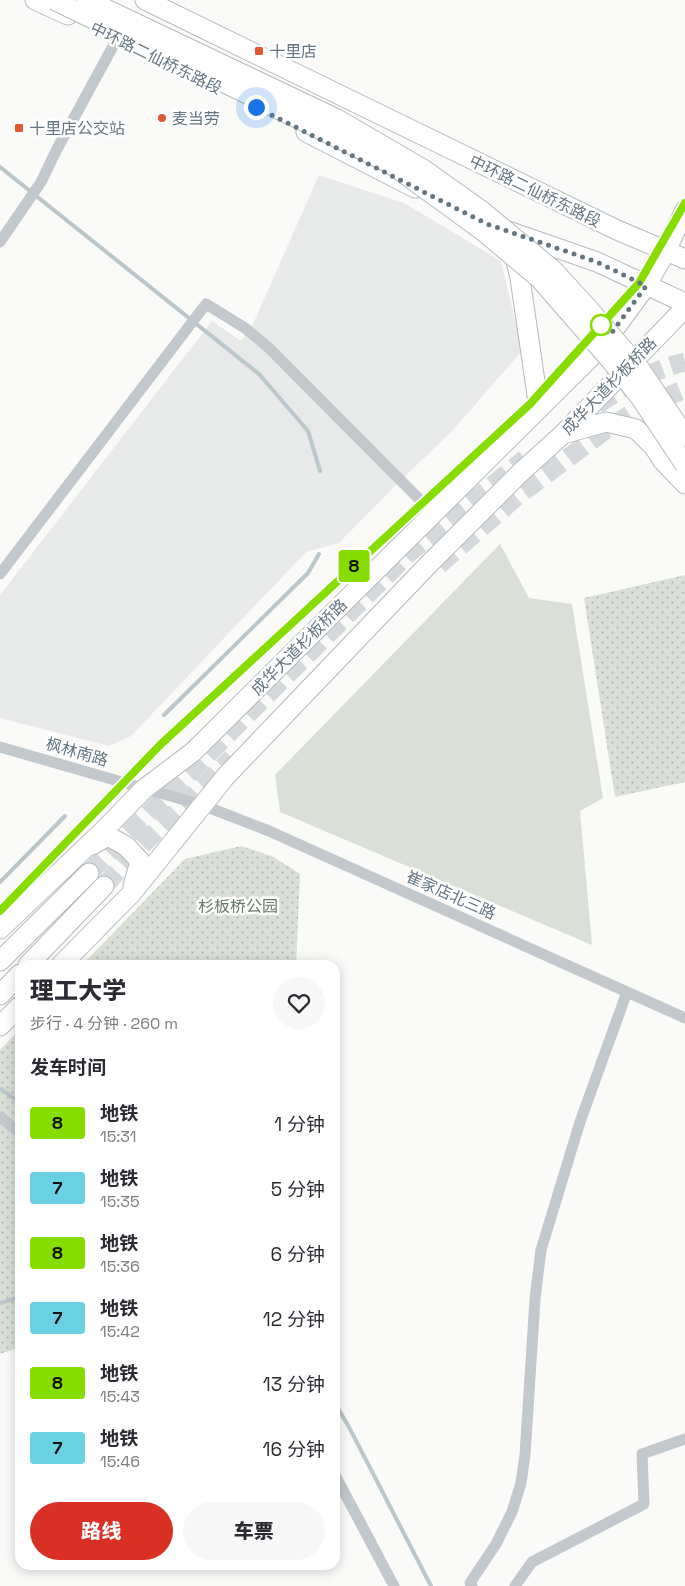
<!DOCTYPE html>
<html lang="zh">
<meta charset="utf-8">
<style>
body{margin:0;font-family:"Space Grotesk","Noto Sans SC",sans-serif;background:#f7f7f7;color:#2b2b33;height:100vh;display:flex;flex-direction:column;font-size:19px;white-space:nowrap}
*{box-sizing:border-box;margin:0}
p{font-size:16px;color:#7c7c81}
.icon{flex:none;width:28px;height:28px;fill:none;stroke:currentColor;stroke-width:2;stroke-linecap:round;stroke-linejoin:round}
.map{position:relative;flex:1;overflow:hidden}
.side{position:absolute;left:15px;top:960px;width:325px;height:610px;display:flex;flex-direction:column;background:#fff;border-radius:15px;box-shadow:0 2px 12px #0003}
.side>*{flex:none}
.badge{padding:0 10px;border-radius:4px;font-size:18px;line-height:32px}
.you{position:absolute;width:25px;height:25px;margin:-12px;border:4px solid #fff;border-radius:50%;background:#1a73e8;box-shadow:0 0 0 8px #1a73e833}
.map>.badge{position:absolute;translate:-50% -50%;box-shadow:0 0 0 2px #fff}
h2{padding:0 15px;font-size:19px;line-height:45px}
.round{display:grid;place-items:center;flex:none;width:52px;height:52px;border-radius:26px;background:#f7f7f7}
.summary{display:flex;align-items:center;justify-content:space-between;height:85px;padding:0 15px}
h1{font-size:24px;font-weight:800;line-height:38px}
.cta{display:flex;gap:10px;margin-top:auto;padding:10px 15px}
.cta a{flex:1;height:58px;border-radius:30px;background:#d93025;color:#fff;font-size:20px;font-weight:800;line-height:58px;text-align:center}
.cta a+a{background:#f7f7f7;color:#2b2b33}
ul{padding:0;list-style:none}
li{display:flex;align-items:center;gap:15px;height:65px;padding:0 15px}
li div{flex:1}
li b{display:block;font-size:19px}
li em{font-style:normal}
li .badge{min-width:55px;font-weight:700;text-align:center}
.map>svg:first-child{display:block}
.built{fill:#e8e9e9}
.grass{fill:#dadfd7}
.park{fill:url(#park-dots)}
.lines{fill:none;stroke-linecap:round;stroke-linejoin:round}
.stream{stroke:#bbc7cb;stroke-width:4}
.primary-tunnel{stroke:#d5d9db;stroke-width:19;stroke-dasharray:19 9;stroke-linecap:butt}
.primary-casing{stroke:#b5babe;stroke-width:21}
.minor{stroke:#c3c8cc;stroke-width:11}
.primary{stroke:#fff;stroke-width:19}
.primary-bridge-casing{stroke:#b5babe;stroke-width:21;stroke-linecap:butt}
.primary-bridge{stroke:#fff;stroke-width:19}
.line-casing{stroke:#fff;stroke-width:11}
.line{stroke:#8d0;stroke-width:8}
.walk{stroke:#657683;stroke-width:5;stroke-dasharray:0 9}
.poi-dot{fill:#e4572e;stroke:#fff;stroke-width:2}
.stop-dot{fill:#fff;stroke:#8d0;stroke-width:2.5}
.labels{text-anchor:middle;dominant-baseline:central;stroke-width:5;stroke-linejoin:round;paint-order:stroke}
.poi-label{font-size:16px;fill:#657683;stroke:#fff;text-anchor:start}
.street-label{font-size:16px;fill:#657683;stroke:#fff}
.park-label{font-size:16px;fill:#687a64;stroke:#fff}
</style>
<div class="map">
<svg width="685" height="1586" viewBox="0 0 685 1586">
<defs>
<pattern id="park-dots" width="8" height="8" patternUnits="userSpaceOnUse" patternTransform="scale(1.25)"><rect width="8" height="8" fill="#dadfd7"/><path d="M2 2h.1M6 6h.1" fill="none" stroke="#b4b9b4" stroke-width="1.8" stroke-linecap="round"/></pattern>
</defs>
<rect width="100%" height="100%" fill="#fafaf8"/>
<!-- built -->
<path class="built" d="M319,175L404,203L501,261L522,351L451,432L394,487L339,543L306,552L131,736L109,746L0,718V595L212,321L241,341L253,324Z"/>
<!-- grass -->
<path class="grass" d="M500,544L529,598L572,604L603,798L580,811L592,945L280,812L275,775Z"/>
<!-- park -->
<path class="park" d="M685,575V782L615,797L584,598Z
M241,846L272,856L300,874L296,965H82L185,859Z
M20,1029V1347L0,1354V1050Z"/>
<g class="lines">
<!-- stream -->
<path class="stream" d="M0,167L259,374L308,431L320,471
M164,715L308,573L319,554
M0,882L65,816
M1,1089L20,1103
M0,1303L20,1297
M335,1403L350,1429L431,1586"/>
<!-- primary-tunnel -->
<path class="primary-tunnel" d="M597,405C625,386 652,370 685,362
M439,565L516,497L608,428L646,405L685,389
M89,873L410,552L525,459
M104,886L144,843L232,758"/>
<defs>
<path id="primary" d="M35,0L68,15
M145,0L617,230L685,259
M306,132L415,188
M508,231L597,262L685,303
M513,249L520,278L539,409
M563,434L606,422L636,429L654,447L663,461L685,484
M92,845L108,836L126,846L140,861L133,886
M0,929L103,831L144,789L193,752L602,346L646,286L666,251L685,210
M0,961L89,873
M28,965L104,886
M61,965L131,894L226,776L428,565L521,472L562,435L685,308
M0,995L20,974
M0,1026L20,1006"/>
</defs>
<!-- primary casing -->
<use href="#primary" class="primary-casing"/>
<!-- minor -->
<path class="minor" d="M0,242L41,182L56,151L118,37
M0,574L206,304L245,328L268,347L434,514
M0,747L202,805L269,831L685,1018
M0,1117L20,1133
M335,1475L394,1586
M472,1586L470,1583L496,1544L512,1512L521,1483L525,1455L535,1299L541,1250L580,1122L627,992
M515,1586L532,1562L644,1504L642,1454L685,1439"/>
<!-- primary -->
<use href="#primary" class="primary"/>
<defs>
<path id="primary-bridge" d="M54,0L391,164L483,231L540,279L613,363L640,397L685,465
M87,0L337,119L423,169L482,211L553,270L587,307L640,369L685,436"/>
</defs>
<!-- primary-bridge casing -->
<use href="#primary-bridge" class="primary-bridge-casing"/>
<!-- primary-bridge -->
<use href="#primary-bridge" class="primary-bridge"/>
</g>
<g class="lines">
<defs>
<path id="line" d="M0,911L160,745L530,404L639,283L685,203"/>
</defs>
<!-- line casing -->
<use href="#line" class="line-casing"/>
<!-- line -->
<use href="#line" class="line"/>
<!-- walk -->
<path class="walk" d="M256,107L487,224L597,262L646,286L610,335L601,325"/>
</g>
<!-- markers -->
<g class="poi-dot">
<rect x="254" y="46" width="10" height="10" rx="2.5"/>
<circle cx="162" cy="118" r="5"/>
<rect x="14" y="123" width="10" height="10" rx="2.5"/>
</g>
<circle class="stop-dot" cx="601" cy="325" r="10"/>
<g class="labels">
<!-- poi labels -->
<g class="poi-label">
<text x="269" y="51">十里店</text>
<text x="172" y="118">麦当劳</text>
<text x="29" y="128">十里店公交站</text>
</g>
<!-- street labels -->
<g class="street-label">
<text transform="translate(156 58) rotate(26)">中环路二仙桥东路段</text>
<text transform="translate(535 191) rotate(26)">中环路二仙桥东路段</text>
<text transform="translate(609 386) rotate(-46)">成华大道杉板桥路</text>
<text transform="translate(299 647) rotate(-45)">成华大道杉板桥路</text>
<text transform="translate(77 752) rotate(16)">枫林南路</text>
<text transform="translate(451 895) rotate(24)">崔家店北三路</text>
</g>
<!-- park labels -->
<g class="park-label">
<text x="238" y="906">杉板桥公园</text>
</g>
</g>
</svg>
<div class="you" style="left:256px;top:107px"></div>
<b class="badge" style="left:354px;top:566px;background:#8d0;color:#111">8</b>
<section class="side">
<div class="summary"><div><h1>理工大学</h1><p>步行 · 4 分钟 · 260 m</p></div><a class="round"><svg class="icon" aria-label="heart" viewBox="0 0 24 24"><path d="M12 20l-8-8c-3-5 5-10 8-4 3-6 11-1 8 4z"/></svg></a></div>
<h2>发车时间</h2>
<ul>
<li><span class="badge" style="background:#8d0;color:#111">8</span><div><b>地铁</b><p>15:31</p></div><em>1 分钟</em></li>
<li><span class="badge" style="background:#6ad1e3;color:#111">7</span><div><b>地铁</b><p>15:35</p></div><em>5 分钟</em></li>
<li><span class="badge" style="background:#8d0;color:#111">8</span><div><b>地铁</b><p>15:36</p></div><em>6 分钟</em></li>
<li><span class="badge" style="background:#6ad1e3;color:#111">7</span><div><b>地铁</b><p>15:42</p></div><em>12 分钟</em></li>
<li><span class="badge" style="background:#8d0;color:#111">8</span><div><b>地铁</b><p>15:43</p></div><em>13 分钟</em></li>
<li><span class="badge" style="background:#6ad1e3;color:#111">7</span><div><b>地铁</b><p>15:46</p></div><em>16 分钟</em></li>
</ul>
<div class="cta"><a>路线</a><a>车票</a></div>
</section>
</div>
